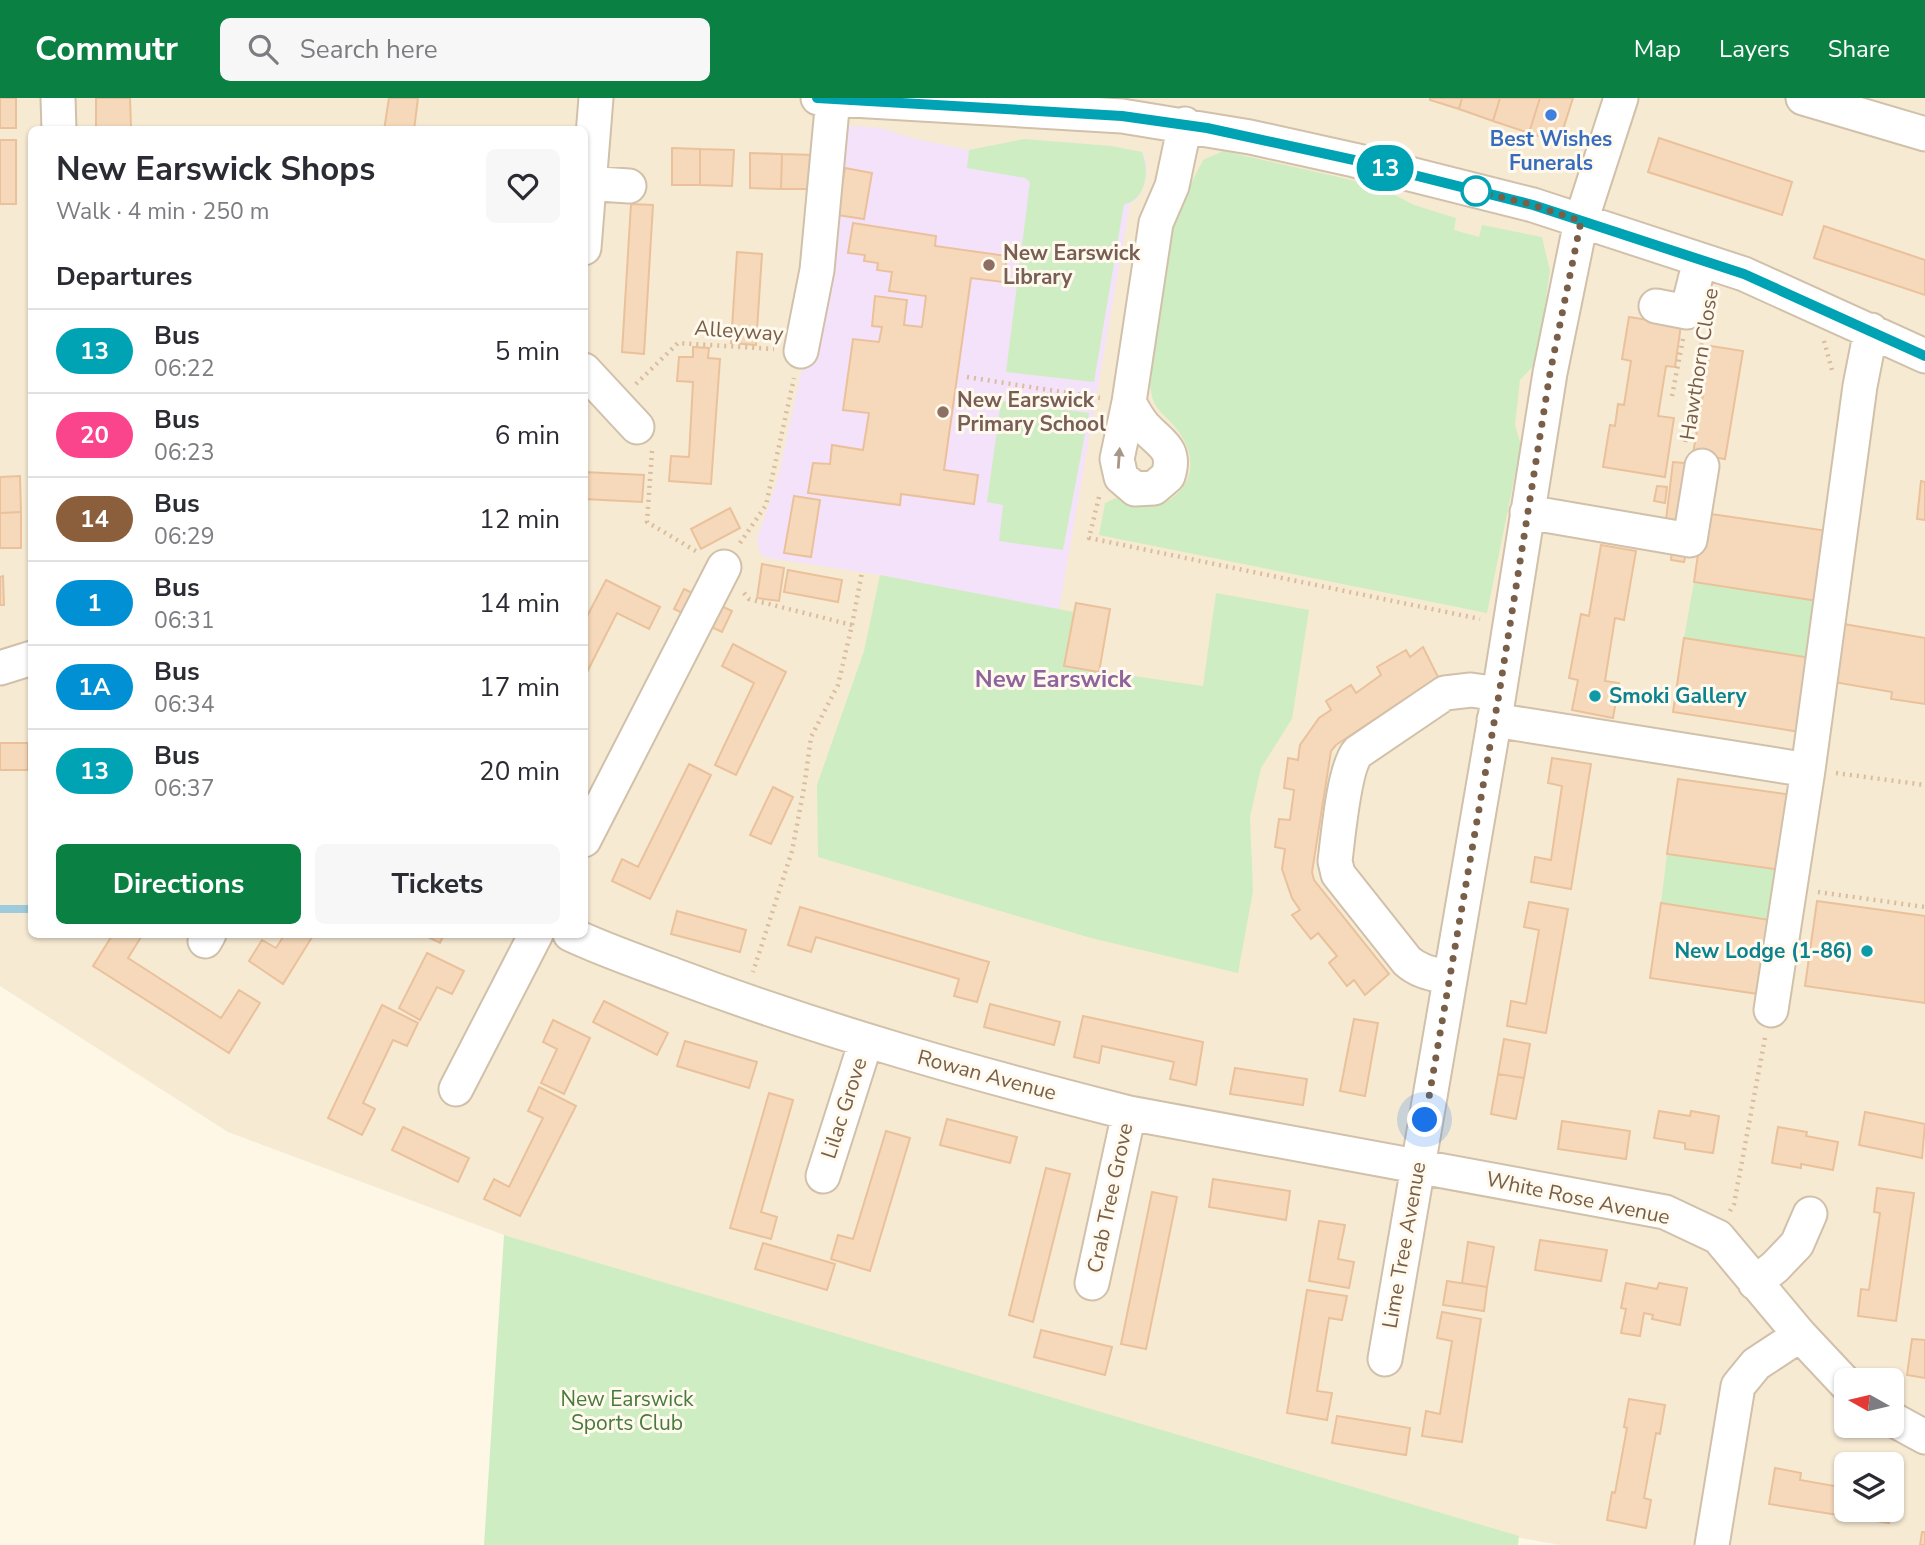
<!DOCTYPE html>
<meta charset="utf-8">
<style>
body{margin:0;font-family:"Nunito Sans",sans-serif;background:#f7f7f7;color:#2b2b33;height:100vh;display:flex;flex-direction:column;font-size:26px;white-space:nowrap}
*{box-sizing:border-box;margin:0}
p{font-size:23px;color:#7c7c81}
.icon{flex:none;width:38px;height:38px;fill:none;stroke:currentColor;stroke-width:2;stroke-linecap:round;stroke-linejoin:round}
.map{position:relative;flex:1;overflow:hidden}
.sheet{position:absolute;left:28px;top:28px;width:560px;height:812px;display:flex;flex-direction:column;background:#fff;border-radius:10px;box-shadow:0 2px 5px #0004}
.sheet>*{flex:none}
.badge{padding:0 14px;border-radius:23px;font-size:24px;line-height:46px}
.needle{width:46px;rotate:278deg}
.controls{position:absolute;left:1834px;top:1270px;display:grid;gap:14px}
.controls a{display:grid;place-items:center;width:70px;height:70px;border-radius:10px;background:#fff;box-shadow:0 2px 5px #0004;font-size:35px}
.you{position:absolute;width:35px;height:35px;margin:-18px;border:5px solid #fff;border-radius:50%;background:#1a73e8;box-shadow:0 0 0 10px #1a73e833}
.map>.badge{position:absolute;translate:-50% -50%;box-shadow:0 0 0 4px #fff}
h2{padding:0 28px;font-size:26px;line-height:63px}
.round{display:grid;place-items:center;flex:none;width:74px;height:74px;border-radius:10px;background:#f7f7f7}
.head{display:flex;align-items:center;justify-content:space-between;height:119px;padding:0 28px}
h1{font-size:33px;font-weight:700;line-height:52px}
.action{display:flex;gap:14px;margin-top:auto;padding:14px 28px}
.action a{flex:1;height:80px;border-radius:10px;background:#0b8043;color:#fff;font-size:28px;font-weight:700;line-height:80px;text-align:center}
.action a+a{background:#f7f7f7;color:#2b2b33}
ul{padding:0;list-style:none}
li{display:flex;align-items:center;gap:21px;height:84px;padding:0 28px;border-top:2px solid #e1e1e2}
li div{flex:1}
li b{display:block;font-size:26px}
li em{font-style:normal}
li .badge{min-width:77px;font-weight:700;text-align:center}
header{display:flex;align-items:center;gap:42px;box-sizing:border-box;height:98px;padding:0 35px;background:#0b8043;color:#fff}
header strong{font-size:33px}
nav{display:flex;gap:38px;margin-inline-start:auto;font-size:24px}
.search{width:490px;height:63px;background:#f7f7f7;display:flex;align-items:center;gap:18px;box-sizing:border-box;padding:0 24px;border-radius:10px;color:#7c7c81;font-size:26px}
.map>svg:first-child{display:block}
.residential{fill:#f6ead3;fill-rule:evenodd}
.education{fill:#f4e2fa}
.green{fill:#cfedc2}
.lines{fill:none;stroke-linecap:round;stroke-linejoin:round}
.stream{stroke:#9dcbdc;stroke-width:8}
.building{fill:#f6d9bb;stroke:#eac19a;stroke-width:2}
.minor-casing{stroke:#d1c0aa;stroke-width:37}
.path{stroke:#dbbc9d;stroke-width:4.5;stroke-dasharray:2 5;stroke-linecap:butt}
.minor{stroke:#fff;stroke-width:33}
.oneway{fill:#a89788}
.line-casing{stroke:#fff;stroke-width:16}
.line{stroke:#00a3b4;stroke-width:10}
.walk{stroke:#795f48;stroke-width:7;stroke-dasharray:0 12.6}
.shop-dot{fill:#3f7fe0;stroke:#fffaed;stroke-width:2.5}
.stop-dot{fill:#fff;stroke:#00a3b4;stroke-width:3.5}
.education-dot{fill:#8d6e63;stroke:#fffaed;stroke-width:2.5}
.culture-dot{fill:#0f9aa8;stroke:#fffaed;stroke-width:2.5}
.labels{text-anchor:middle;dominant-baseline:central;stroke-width:6;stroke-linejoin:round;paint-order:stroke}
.shop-label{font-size:21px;font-weight:bold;fill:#366cbe;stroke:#fffaed}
.education-label{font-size:21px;font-weight:bold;fill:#785e54;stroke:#fffaed;text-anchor:start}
.street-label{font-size:21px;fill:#795f48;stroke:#fffaed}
.culture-label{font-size:21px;font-weight:bold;fill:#0d838f;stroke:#fffaed;text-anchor:start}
.park-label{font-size:21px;fill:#477a3c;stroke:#fffaed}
.quarter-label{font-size:24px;font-weight:bold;fill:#90639d;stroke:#fffaed}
</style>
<header>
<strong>Commutr</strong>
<div class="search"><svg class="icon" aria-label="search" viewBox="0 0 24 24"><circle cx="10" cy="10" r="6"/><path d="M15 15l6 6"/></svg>Search here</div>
<nav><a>Map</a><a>Layers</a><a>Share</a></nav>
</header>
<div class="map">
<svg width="1925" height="1447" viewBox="0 0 1925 1447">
<rect width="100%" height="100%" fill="#fef7e5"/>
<!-- residential -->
<path class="residential" d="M0,0H1925V1447H1561L1520,1440L504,1137L228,1034L0,888ZM32,32H584V836H32ZM1846,1283H1892V1328H1846ZM1846,1367H1892V1412H1846Z"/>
<!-- education -->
<path class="education" d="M840,27L880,30L916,41L969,52L1024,41L1111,48L1142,54L1147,65L1146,81L1138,100L1130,106L1059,512L880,477L763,459L759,452L757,441L778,380L826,162Z"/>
<!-- green -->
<path class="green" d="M1024,41L1111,48L1142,54C1150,72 1146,103 1124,106L1094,284L1006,274L1030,84L1025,80L967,70L969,52Z
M1223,53L1378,88L1414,107L1456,120L1454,132L1479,139L1482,127L1542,139L1550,173L1537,264L1520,282L1515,327L1521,347L1487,515L1099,437L1105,405L1116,400C1135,408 1154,413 1172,400C1198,381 1194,351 1175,329C1169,321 1158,314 1154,304C1151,298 1151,290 1149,283L1167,141L1176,115L1203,62Z
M1001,303L1089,315L1063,452L999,443L1003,407L987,404Z
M880,477L1074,514L1064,568L1203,588L1216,495L1309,512L1292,621L1261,670L1250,719L1253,793L1238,875L1091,840L818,759L817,687L864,553Z
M1694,484L1818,503L1811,560L1684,540Z
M1667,756L1782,772L1776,823L1661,805Z
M504,1137L1519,1438L1518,1447H484Z"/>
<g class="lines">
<!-- stream -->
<path class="stream" d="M0,811H32"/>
</g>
<!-- building -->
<path class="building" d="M0,0H16V30H0Z
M96,0H130L131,29L96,30Z
M389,0H418L414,32H384Z
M1430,0H1462L1459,11L1430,2Z
M1462,0H1500L1493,23L1459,11Z
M1500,0H1540L1529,35L1493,23Z
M1540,0H1573L1559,44L1529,35Z
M1659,40L1792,84L1782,117L1648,74Z
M0,42H16V106H0Z
M672,50L700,51V87H672Z
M700,51L734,52L732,88L700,87Z
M750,55L782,56L781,91L750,90Z
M782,56L814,57L813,91H781Z
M845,70L872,75L864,121L837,117Z
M631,106L653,107L644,256L622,254Z
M853,125L936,138L935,148L1007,158L1003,184L971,180L944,372L978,377L974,406L901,396L900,407L808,395L813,365L830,366L832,347L863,352L869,315L843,312L853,241L879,244L882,229L872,228L875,198L907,202L904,227L922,229L926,198L889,193L892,174L877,172L878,165L864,163L865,157L848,155Z
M1824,128L1925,162V197L1814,160Z
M737,154L762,156L756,247L731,245Z
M1629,219L1681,227L1675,269L1666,268L1658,318L1674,320L1665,379L1603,369L1610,327L1615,328L1618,306L1624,307L1631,263L1622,261Z
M1711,248L1743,253L1725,361L1693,356Z
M693,249L709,250L708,260L720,261L711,386L669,383L671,358L689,359L693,284L677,283L679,259H693Z
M1673,364L1696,366L1688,425L1666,422Z
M584,374L644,377L642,404L584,401Z
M20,378L21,414L0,415V379Z
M1921,383L1925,384V422L1917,421Z
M1657,388L1667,389L1665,405L1654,403Z
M794,398L820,402L811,459L784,455Z
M730,410L740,430L701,451L691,431Z
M21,414V450H0V415Z
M1704,415L1828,433L1818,503L1694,484Z
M1601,447L1636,453L1624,522L1615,520L1605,583L1619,585L1613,620L1572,612L1578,582L1569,580L1581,516L1589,518Z
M1672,453L1686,456L1684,464L1671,462Z
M762,466L784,470L779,503L757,500Z
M788,472L842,482L838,504L784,494Z
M3,478L4,507H0V479Z
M606,482L660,509L649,531L617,515L584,580V524Z
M684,491L699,498L689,518L674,511Z
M1076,505L1110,511L1099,574L1064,568Z
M717,506L732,513L722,534L707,527Z
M1838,525L1925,540V606L1891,601L1892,594L1828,583Z
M1684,540L1811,560L1800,634L1673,614Z
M733,546L786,574L736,677L715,667L754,585L722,568Z
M1423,549L1438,579L1336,647L1331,653L1312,774L1314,782L1389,876L1365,897L1354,882L1347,888L1329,865L1337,858L1318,835L1311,841L1292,817L1300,812L1292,800L1282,771L1285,751L1275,749L1279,721L1290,722L1294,692L1284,690L1288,660L1298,662L1300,647L1319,620L1331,612L1326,603L1351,587L1356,595L1381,577L1377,569L1406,552L1410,559Z
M0,645H28V672H0Z
M28,645H32V672H28Z
M1552,660L1591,666L1571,791L1531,784L1535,759L1551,762L1562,688L1548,685Z
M689,666L711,677L650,801L612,783L622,761L638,769Z
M1678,681L1793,697L1782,772L1667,756Z
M773,689L793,699L771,746L750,737Z
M1817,803L1925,818V905L1805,888Z
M1529,804L1568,811L1546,935L1507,928L1511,903L1526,906L1539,832L1524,829Z
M1661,805L1776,823L1765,897L1650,880Z
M800,809L989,864L977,904L954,898L959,881L816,839L811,854L788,847Z
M677,813L746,832L740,854L671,836Z
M113,836H143L128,860L221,920L239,892L260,905L229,955L93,868Z
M285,836H314L283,886L249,863L262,842L276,850Z
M422,836H444L440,845Z
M427,855L464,873L452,896L437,889L420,922L399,910Z
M604,903L668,935L657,957L593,924Z
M990,906L1060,924L1054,947L984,929Z
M382,907L418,925L407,948L393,942L363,1005L375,1011L362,1037L328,1020Z
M1083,918L1203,944L1196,987L1170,981L1174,964L1102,948L1099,965L1074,959Z
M1354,921L1378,925L1365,998L1340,993Z
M553,922L590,940L564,996L541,985L557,951L543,944Z
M1504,941L1530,946L1524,980L1498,976Z
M685,943L757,964L749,990L677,968Z
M1235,970L1307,981L1303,1007L1230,996Z
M1498,976L1524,980L1516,1021L1491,1016Z
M539,989L576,1008L520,1118L484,1101L494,1081L509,1089L543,1020L528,1013Z
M769,995L793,1002L761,1114L777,1119L771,1141L730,1130Z
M1659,1013L1690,1018L1691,1013L1719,1018L1713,1055L1685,1051V1045L1654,1040Z
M1865,1014L1925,1026L1922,1060L1859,1047Z
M947,1021L1017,1039L1010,1065L940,1047Z
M1562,1023L1630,1033L1626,1061L1558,1051Z
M403,1029L469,1060L458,1084L392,1052Z
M1778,1029L1807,1034L1806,1038L1838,1044L1833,1072L1801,1066V1070L1772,1065Z
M886,1033L910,1040L870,1173L831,1161L838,1137L853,1141Z
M1046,1070L1070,1076L1033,1224L1009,1217Z
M1213,1081L1290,1093L1286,1122L1209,1109Z
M1877,1090L1914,1095L1896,1223L1858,1218L1861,1191L1869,1192L1880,1115L1874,1114Z
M1152,1094L1177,1099L1146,1251L1121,1246Z
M1319,1123L1345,1127L1338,1161L1354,1164L1349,1190L1309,1183Z
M1540,1142L1607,1152L1601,1183L1535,1172Z
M1468,1144L1494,1149L1487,1189L1462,1185Z
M763,1145L835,1166L827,1192L755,1171Z
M1447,1183L1487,1189L1484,1213L1443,1207Z
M1626,1185L1657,1191L1659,1185L1687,1190L1680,1227L1652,1221L1653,1217L1644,1215L1640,1238L1621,1235L1626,1211L1621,1210Z
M1307,1192L1347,1198L1342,1222L1329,1220L1317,1293L1332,1295L1327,1322L1287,1315Z
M1442,1214L1481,1221L1462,1344L1422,1338L1426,1313L1440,1316L1452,1243L1437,1240Z
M1041,1232L1112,1249L1105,1277L1034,1259Z
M1912,1241L1925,1242V1280L1907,1277Z
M1629,1301L1665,1307L1660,1336L1656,1335L1644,1400L1651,1402L1646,1430L1607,1422L1612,1394L1615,1395L1627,1330L1624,1329Z
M1337,1318L1410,1330L1406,1357L1332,1345Z
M1775,1370L1801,1375L1800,1382L1846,1390V1412H1891L1889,1425L1769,1406Z
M1922,1434H1925V1447H1920Z"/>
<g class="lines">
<defs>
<path id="minor" d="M58,0L59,32
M818,0L1122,18L1250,39L1354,62L1533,107L1744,176L1925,258
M1803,0L1925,36
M584,85L629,88
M584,150L596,0
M1656,208L1687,214L1700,162
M801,253L817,172L833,0
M584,272L637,329
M1129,304C1133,312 1138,321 1144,328C1160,346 1177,350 1168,378L1154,390L1135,391L1121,379L1117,361L1129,304L1156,125L1172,88L1185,26
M1527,414L1690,442L1702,368
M0,570L32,560
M1494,622L1808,672
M584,742L724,469
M570,836C604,852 639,864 674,877C823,933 975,976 1129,1015L1665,1114L1718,1139L1800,1237L1846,1286
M205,843L209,836
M1450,880C1434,876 1419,874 1407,863L1338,776L1335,763C1338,740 1344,669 1358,654L1445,595L1471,592L1499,596
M1771,912L1808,672L1860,288L1871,232
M456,991L536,836
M823,1078L866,943
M1092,1185L1129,1015
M1755,1185L1775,1169L1797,1146L1810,1116
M1385,1261L1499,596L1550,275L1581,123L1621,0
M1892,1321L1925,1339
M1712,1447L1738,1288L1756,1266L1800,1237"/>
</defs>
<!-- minor casing -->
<use href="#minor" class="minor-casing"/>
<!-- path -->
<path class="path" d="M1824,243L1832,272
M967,279L1100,300
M636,286L678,245L774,251
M1672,298L1683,241
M1685,344L1703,239
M652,353L647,424L699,455
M1099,399L1089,440L1480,521
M740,445L766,407L794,280
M744,495L749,501L852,527L838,587L811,639L804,690L792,753L753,874
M852,527L862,474
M1836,675L1925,687
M1818,794L1925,809
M1730,1113L1734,1106L1765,940"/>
<!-- minor -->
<use href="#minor" class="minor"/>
</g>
<!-- one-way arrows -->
<defs><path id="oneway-solid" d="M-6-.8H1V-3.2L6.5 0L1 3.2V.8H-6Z" transform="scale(1.75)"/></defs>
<use class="oneway" href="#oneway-solid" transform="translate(1119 360) rotate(-86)"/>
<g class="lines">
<defs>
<path id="line" d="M817,0L1122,18L1207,30L1354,62L1533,107L1744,176L1925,258"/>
</defs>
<!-- line casing -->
<use href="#line" class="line-casing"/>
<!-- line -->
<use href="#line" class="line"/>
<!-- walk -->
<path class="walk" d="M1425,1022L1499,596L1550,275L1581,123L1533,107L1476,93"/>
</g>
<!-- markers -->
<circle class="shop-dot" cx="1551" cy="17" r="7"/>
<circle class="stop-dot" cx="1476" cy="93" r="14"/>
<g class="education-dot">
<circle cx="989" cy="167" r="7"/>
<circle cx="943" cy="314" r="7"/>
</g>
<g class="culture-dot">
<circle cx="1595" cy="598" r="7"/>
<circle cx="1867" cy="853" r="7"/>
</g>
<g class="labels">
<!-- shop labels -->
<g class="shop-label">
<text x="1551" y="41">Best Wishes<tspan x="1551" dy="24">Funerals</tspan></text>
</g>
<!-- education labels -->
<g class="education-label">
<text x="1003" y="155">New Earswick<tspan x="1003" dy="24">Library</tspan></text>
<text x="957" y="302">New Earswick<tspan x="957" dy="24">Primary School</tspan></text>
</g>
<!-- street labels -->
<g class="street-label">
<text transform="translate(739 233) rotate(4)">Alleyway</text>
<text transform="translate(1699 266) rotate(-81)">Hawthorn Close</text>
<text transform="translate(987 977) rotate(15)">Rowan Avenue</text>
<text transform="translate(844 1010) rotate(-72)">Lilac Grove</text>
<text transform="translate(1110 1100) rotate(-78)">Crab Tree Grove</text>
<text transform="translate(1578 1100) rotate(12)">White Rose Avenue</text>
<text transform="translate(1404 1147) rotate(-80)">Lime Tree Avenue</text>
</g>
<!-- culture labels -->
<g class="culture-label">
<text x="1609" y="598">Smoki Gallery</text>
<text x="1853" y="853" text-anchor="end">New Lodge (1-86)</text>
</g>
<!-- park labels -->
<g class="park-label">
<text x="627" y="1301">New Earswick<tspan x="627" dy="24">Sports Club</tspan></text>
</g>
<!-- quarter labels -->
<g class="quarter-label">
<text x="1053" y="581">New Earswick</text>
</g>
</g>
</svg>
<div class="controls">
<a><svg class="needle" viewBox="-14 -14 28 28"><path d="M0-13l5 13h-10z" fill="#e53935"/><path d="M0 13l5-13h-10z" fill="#7c7c81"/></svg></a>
<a><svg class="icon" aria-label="layers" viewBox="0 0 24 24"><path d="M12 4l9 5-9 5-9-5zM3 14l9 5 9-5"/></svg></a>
</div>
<div class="you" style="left:1425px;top:1022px"></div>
<b class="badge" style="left:1385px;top:70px;background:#00a3b4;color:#fff">13</b>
<section class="sheet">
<div class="head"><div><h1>New Earswick Shops</h1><p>Walk · 4 min · 250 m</p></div><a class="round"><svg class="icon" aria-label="heart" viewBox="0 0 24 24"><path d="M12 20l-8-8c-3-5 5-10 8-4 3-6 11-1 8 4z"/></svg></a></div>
<h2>Departures</h2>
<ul>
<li><span class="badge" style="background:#00a3b4;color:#fff">13</span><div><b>Bus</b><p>06:22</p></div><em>5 min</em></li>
<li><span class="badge" style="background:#fa448c;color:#fff">20</span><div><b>Bus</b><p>06:23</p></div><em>6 min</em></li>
<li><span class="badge" style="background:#8b5e3c;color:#fff">14</span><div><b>Bus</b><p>06:29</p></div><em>12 min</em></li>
<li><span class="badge" style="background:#0090d3;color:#fff">1</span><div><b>Bus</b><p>06:31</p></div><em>14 min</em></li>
<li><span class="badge" style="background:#0090d3;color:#fff">1A</span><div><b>Bus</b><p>06:34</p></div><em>17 min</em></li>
<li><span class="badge" style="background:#00a3b4;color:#fff">13</span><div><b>Bus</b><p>06:37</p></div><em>20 min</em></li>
</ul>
<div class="action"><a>Directions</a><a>Tickets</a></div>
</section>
</div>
